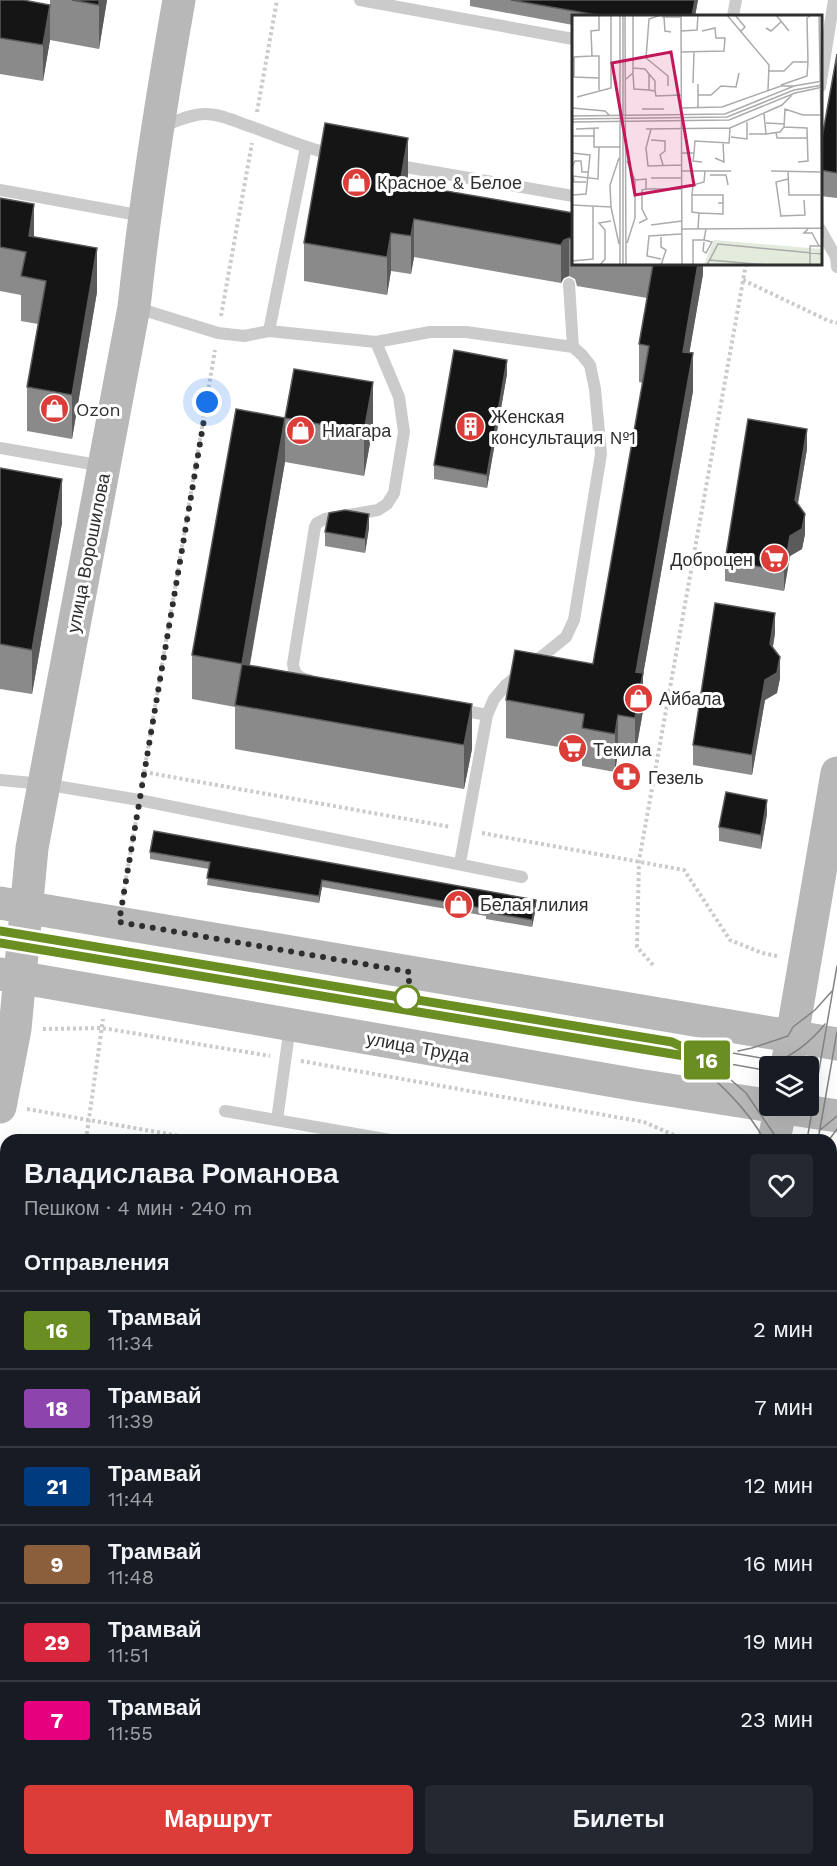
<!DOCTYPE html>
<html lang="ru">
<meta charset="utf-8">
<style>
body{margin:0;font-family:"Work Sans",sans-serif;background:#242831;color:#f1f3f6;height:100vh;display:flex;flex-direction:column;font-size:22px;white-space:nowrap}
*{box-sizing:border-box;margin:0}
p{font-size:20px;color:#9ea1a6}
.icon{flex:none;width:33px;height:33px;fill:none;stroke:currentColor;stroke-width:2;stroke-linecap:round;stroke-linejoin:round}
.map{position:relative;flex:1;overflow:hidden}
.side{position:absolute;left:0px;top:1134px;width:837px;height:732px;display:flex;flex-direction:column;background:#171b24;border-radius:18px 18px 0 0;box-shadow:0 6px 24px #0002}
.side>*{flex:none}
.badge{padding:0 12px;border-radius:4px;font-size:21px;line-height:39px}
.controls{position:absolute;left:759px;top:1056px;display:grid;gap:12px}
.controls a{display:grid;place-items:center;width:60px;height:60px;border-radius:6px;background:#171b24;box-shadow:0 6px 24px #0002;font-size:30px}
.you{position:absolute;width:30px;height:30px;margin:-15px;border:4px solid #fff;border-radius:50%;background:#1a73e8;box-shadow:0 0 0 9px #1a73e833}
.map>.badge{position:absolute;translate:-50% -50%;box-shadow:0 0 0 3px #fff}
h2{padding:0 24px;font-size:22px;line-height:54px}
.round{display:grid;place-items:center;flex:none;width:63px;height:63px;border-radius:6px;background:#242831}
.head{display:flex;align-items:center;justify-content:space-between;height:102px;padding:0 24px}
h1{font-size:28px;font-weight:800;line-height:45px}
.primary-button{display:flex;gap:12px;margin-top:auto;padding:12px 24px}
.primary-button a{flex:1;height:69px;border-radius:6px;background:#dd3d38;color:#fff;font-size:24px;font-weight:800;line-height:69px;text-align:center}
.primary-button a+a{background:#242831;color:#f1f3f6}
ul{padding:0;list-style:none}
li{display:flex;align-items:center;gap:18px;height:78px;padding:0 24px;border-top:2px solid #363941}
li div{flex:1}
li b{display:block;font-size:22px}
li em{font-style:normal}
li .badge{min-width:66px;font-weight:700;text-align:center}
.map>svg:first-child{display:block}
.lines{fill:none;stroke-linecap:round;stroke-linejoin:round}
.path{stroke:#cbcbcb;stroke-width:4;stroke-dasharray:3 3;stroke-linecap:butt}
.lane{stroke:#cbcbcb;stroke-width:12}
.street{stroke:#cbcbcb;stroke-width:22}
.secondary{stroke:#b8b8b8;stroke-width:33}
.tram{stroke:#838383;stroke-width:1.5}
.wall{fill:#8a8a8a}
.shaded-wall{fill:#5b5b5b}
.building{fill:#151515;stroke:#5b5b5b;stroke-width:1.5}
.line-casing{stroke:#fff;stroke-width:14}
.line{stroke:#6b8e23;stroke-width:9}
.walk{stroke:#2e2e2e;stroke-width:6;stroke-dasharray:0 10.8}
.stop-dot{fill:#fff;stroke:#6b8e23;stroke-width:3}
.labels{text-anchor:middle;dominant-baseline:central;stroke-width:6;stroke-linejoin:round;paint-order:stroke}
.poi-label{font-size:18px;fill:#2e2e2e;stroke:#fff;text-anchor:start}
.street-label{font-size:18px;fill:#2e2e2e;stroke:#fff}
.inset-road{fill:none;stroke:#ababab;stroke-width:1.5}
.view{fill:#c2185b;fill-opacity:0.15;stroke:#c2185b;stroke-width:3}
.inset-edge{fill:none;stroke:#2e2e2e;stroke-width:3}
</style>
<div class="map">
<svg width="837" height="1866" viewBox="0 0 837 1866">
<rect width="100%" height="100%" fill="#fff"/>
<g class="lines">
<!-- path -->
<path class="path" d="M257,112L277,0
M743,280L829,321L837,323
M221,316L252,143
M144,772L451,827
M142,784L215,350
M482,833L684,870L730,940L762,953L777,956
M123,896L137,815
M653,965L637,947L639,861L746,264
M111,967L114,948
M43,1029L102,1028L270,1056
M301,1061L644,1122L685,1140
M27,1109L202,1140
M86,1140L103,1019"/>
<!-- lane -->
<path class="lane" d="M360,0L573,39
M733,16L736,0
M820,87L834,0
M161,127C175,122 190,114 205,114C219,114 233,120 246,125C276,135 304,148 335,155
M394,165L573,196
M0,190L143,216
M820,229L836,257L837,267
M569,284L573,347
M134,307L218,333L244,336L269,331L376,342L430,332H466L573,347L582,355L590,365L595,389L601,454L574,620L566,637L506,685L494,699L487,715L460,863
M269,331L306,147
M0,448L103,466
M309,680C299,678 294,674 293,664L315,527L317,523L325,519L378,510L387,504L394,493L404,432L399,397L376,342
M456,709L487,715
M0,780L44,784L139,800L522,877
M225,1111L390,1140
M277,1120L290,1026
M0,1262L6,1263
M0,1532L6,1533
M831,1682L837,1687
M357,1866L358,1860"/>
<!-- street -->
<path class="street" d="M534,1866L535,1860"/>
<!-- secondary -->
<path class="secondary" d="M0,903L837,1044
M0,974L637,1085L837,1116
M787,1066L837,773
M0,1107L15,1029L32,848L134,307C145,204 161,102 179,0
M774,1140L781,1106
M831,1247L837,1214
M648,1866L649,1860
M724,1866L725,1860"/>
<!-- tram -->
<path class="tram" d="M0,931L526,1017L807,1066
M0,943L606,1042L770,1071
M738,1051L752,1048L788,1036L793,1027L815,1010L833,990
M686,1061C713,1072 751,1114 764,1140
M709,1061L746,1093L778,1140
M776,1062C795,1054 813,1039 825,1024
M819,1131L837,1116
M807,1140L837,966
M818,1140L837,1032
M829,1140L837,1129
M680,1866L681,1860
M691,1866L692,1860"/>
</g>
<!-- wall -->
<path class="wall" d="M0,0L50,5V0H107L99,49L50,40L43,81L0,74Z
M470,0H698L695,16H573V25L470,6Z
M837,54V198L820,196V149Z
M408,175L406,184L573,213V264H703V274L689,353L693,391L643,675V711L635,756L618,753L615,772L582,766V751L506,738V700L593,664L643,383L639,382V344L647,298L577,286L575,279L569,276L564,278L561,283L414,257L411,274L391,271L387,295L304,281V243Z
M0,198L34,237L97,292L72,439L27,431V387L38,324L21,321V295L0,291Z
M507,374L487,488L434,479V465Z
M285,418L373,427L364,476L285,462L250,665L472,704V749L464,789L235,749V707L192,699V655Z
M807,449L798,504L805,534L802,549L790,556L784,591L725,581V561Z
M0,468L62,523L32,694L0,689Z
M369,528L365,553L325,546V532Z
M775,633L773,647L780,678L777,693L765,700L752,775L693,765V745Z
M767,814L761,849L719,841V827Z
M150,852L536,907L532,927L486,919V916L322,887L319,903L207,885L209,869L150,859Z"/>
<!-- shaded-wall -->
<path class="shaded-wall" d="M99,0H107L99,49Z
M695,0H698L695,16H692Z
M50,5V40L43,81V45Z
M408,138V175L400,221V183Z
M34,204V248L29,280V236Z
M414,219V257L411,274V236Z
M391,233V271L387,295V257Z
M569,238V276L564,278L561,283V245L564,240Z
M97,248V292L72,439V395Z
M698,264H703V274L683,390V352Z
M693,353V391L643,675V711L635,756V718L636,672Z
M507,360V374L487,488V475Z
M373,382V427L364,476V432Z
M285,418V462L242,708V664Z
M807,429V449L795,520V500Z
M62,479V523L32,694V650Z
M369,514V528L365,553V539Z
M805,514V534L802,549L790,556L784,591V571L790,536Z
M775,613V633L770,664V644Z
M780,657V678L777,693L765,700L752,775V755L765,680Z
M472,704V749L464,789V745Z
M618,715V753L615,772V734Z
M767,800V814L761,849V835Z
M322,880V887L319,903V896Z
M536,900V907L532,927V920Z
M443,1860H451L450,1866H442Z"/>
<!-- building -->
<path class="building" d="M0,0H23L50,5L43,45L0,38Z
M72,0H99V5Z
M511,0H695L692,16H602Z
M837,54V173L820,170V149Z
M325,123L408,138L400,183L573,213V240L569,238L564,240L561,245L414,219L411,236L391,233L387,257L304,243Z
M0,198L34,204L29,236L97,248L72,395L27,387L46,281L21,276L26,252L0,247Z
M653,264H698L683,352L693,353L636,672L643,673L635,718L618,715L615,734L582,728L584,714L506,700L515,650L593,664L649,346L639,344Z
M454,350L507,360L487,475L434,465Z
M294,369L373,382L364,432L285,418Z
M236,409L285,418L242,664L192,655Z
M748,419L807,429L795,500L805,514L802,529L790,536L784,571L725,561Z
M0,468L62,479L32,650L0,644Z
M345,510L369,514L365,539L325,532L329,513Z
M715,603L775,613L770,644L780,657L777,673L765,680L752,755L693,745Z
M242,664L472,704L464,745L235,705Z
M726,792L767,800L761,835L719,827Z
M154,831L536,900L532,920L486,912L487,909L322,880L319,896L207,878L210,862L150,852Z
M81,1860H127L126,1866H80Z
M393,1860H443L442,1866H392Z"/>
<g class="lines">
<defs>
<path id="line" d="M0,931L672,1042L709,1060L0,943"/>
</defs>
<!-- line casing -->
<use href="#line" class="line-casing"/>
<!-- line -->
<use href="#line" class="line"/>
<!-- walk -->
<path class="walk" d="M207,402L119,922L410,972L407,998"/>
</g>
<!-- icons -->
<defs>
<symbol id="shop-disc" viewBox="-11 -11 22 22"><circle r="9.5" fill="#dd3d38" stroke="#fff"/><path d="M-5-2.5h2.3a2.7 3.5 0 0 1 5.4 0H5L5.5 6h-11ZM-1.5-2.5h3a1.5 2.3 0 0 0-3 0Z" fill="#fff"/></symbol>
<symbol id="building-disc" viewBox="-11 -11 22 22"><circle r="9.5" fill="#dd3d38" stroke="#fff"/><path d="M-4-6H4V6H1V3H-1V6H-4ZM-2.5-4.3h1.7v1.8h-1.7ZM.8-4.3h1.7v1.8H.8ZM-2.5-1h1.7V.8h-1.7ZM.8-1h1.7V.8H.8Z" fill="#fff"/></symbol>
<symbol id="supermarket-disc" viewBox="-11 -11 22 22"><circle r="9.5" fill="#dd3d38" stroke="#fff"/><path d="M-6-5.5h2.5l.6 2H6L4.5 2H-2.5L-4.4-4H-6ZM-1.5 3.2a1.3 1.3 0 1 0 .1 0ZM3 3.2a1.3 1.3 0 1 0 .1 0Z" fill="#fff"/></symbol>
<symbol id="pharmacy-disc" viewBox="-11 -11 22 22"><circle r="9.5" fill="#dd3d38" stroke="#fff"/><path d="M-2-6h4v4h4v4h-4v4h-4v-4h-4v-4h4Z" fill="#fff"/></symbol>
</defs>
<g fill-rule="evenodd">
<use href="#shop-disc" x="340" y="166" width="33" height="33"/>
<use href="#shop-disc" x="38" y="392" width="33" height="33"/>
<use href="#building-disc" x="454" y="410" width="33" height="33"/>
<use href="#shop-disc" x="284" y="414" width="33" height="33"/>
<use href="#supermarket-disc" x="758" y="542" width="33" height="33"/>
<use href="#shop-disc" x="622" y="682" width="33" height="33"/>
<use href="#supermarket-disc" x="556" y="732" width="33" height="33"/>
<use href="#pharmacy-disc" x="610" y="760" width="33" height="33"/>
<use href="#shop-disc" x="442" y="888" width="33" height="33"/>
</g>
<!-- markers -->
<circle class="stop-dot" cx="407" cy="998" r="12"/>
<g class="labels">
<!-- poi labels -->
<g class="poi-label">
<text x="377" y="182">Красное &amp; Белое</text>
<text x="76" y="409">Ozon</text>
<text x="491" y="416">Женская<tspan x="491" dy="21">консультация №1</tspan></text>
<text x="322" y="430">Ниагара</text>
<text x="753" y="559" text-anchor="end">Доброцен</text>
<text x="659" y="698">Айбала</text>
<text x="593" y="749">Текила</text>
<text x="648" y="777">Гезель</text>
<text x="480" y="904">Белая лилия</text>
</g>
<!-- street labels -->
<g class="street-label">
<text transform="translate(88 553) rotate(-79)">улица Ворошилова</text>
<text transform="translate(418 1047) rotate(10)">улица Труда</text>
</g>
</g>
<!-- overview -->
<g transform="translate(572 15)">
<rect width="250" height="250" fill="#fff"/>
<path d="M142,225L250,234V250H132Z" fill="#e3ebdd"/>
<path class="inset-road" d="M27,0V15L19,16L20,41H27V75M48,0V250M51,0V250M53,0L54,250M89,0L77,4L74,43L96,61V71M109,0L110,250M155,0L197,50L196,75M163,0L173,12L168,17M204,0L217,16M247,0L251,223M90,2H109M92,2L93,16L99,17M194,13L199,16L209,7M109,16L125,15L126,0M109,37L152,36L153,23H144L143,13L130,16M20,41L2,42V62L27,63M61,53L73,54L77,59V75L83,76V66L77,59M197,56H212L221,47H236L235,3L239,0M61,59L62,74L77,75M54,64L61,58V0M121,68L122,37M209,70L235,61L236,47M83,76L84,81L109,80M126,80H139L149,71L164,72L167,58M5,82L39,73V0M0,93L33,96L38,101M109,93L150,92L209,71H221M126,93V69M70,94H92M0,101L153,99L222,71L251,66M0,104L155,102L222,75L251,70M0,107L157,105L223,78L251,72M194,108L213,109M4,114L27,113M74,114L158,113L210,90L220,80M79,114L74,133L76,151L109,150M204,117L205,123H235M177,119H194L192,99M194,119L208,117L212,112M0,121H23M159,122L175,124V107M79,125L93,126V136L88,140L91,150M27,132H48M0,138L18,140L14,179L0,180M110,138H122L121,146L130,147M122,138L123,126L157,128L158,113M143,143L152,147L151,128M55,146L63,165V203L55,228M226,147L236,146L235,113L212,112L213,94L231,100H248M0,152L3,146H9L10,157H17M109,156H133L132,167L121,170L120,180M133,156H159M199,156L248,157M216,156L217,180H248M138,160H154L156,170M79,163H110M63,165L74,164V174H110M14,167H2L1,161L26,164L27,132H22V114M0,190L39,192L38,170L47,143M39,192L47,229M127,198L120,197V180H151V188M208,201L233,200L232,185M209,202L204,167L216,164M67,208L75,204L70,194V175L74,174M79,210L110,206M109,214L251,213M126,214L127,198L151,199V188H146M236,214L232,218H240L247,231M132,227L131,236L134,238L140,227L132,225M89,244L75,241L77,221L109,219M137,245L195,250M0,246L21,244V192M28,250L33,244V215L27,208L39,206M89,250L94,235L89,232V222M121,250V225H132L134,214M135,250L146,229L251,239M238,250V231H251"/>
<path class="view" d="M99,37L122,170L63,180L40,48Z"/>
<rect width="250" height="250" class="inset-edge"/>
</g>
</svg>
<div class="controls">
<a><svg class="icon" aria-label="layers" viewBox="0 0 24 24"><path d="M12 4l9 5-9 5-9-5zM3 14l9 5 9-5"/></svg></a>
</div>
<div class="you" style="left:207px;top:402px"></div>
<b class="badge" style="left:707px;top:1060px;background:#6b8e23;color:#fff">16</b>
<section class="side">
<div class="head"><div><h1>Владислава Романова</h1><p>Пешком · 4 мин · 240 m</p></div><a class="round"><svg class="icon" aria-label="heart" viewBox="0 0 24 24"><path d="M12 20l-8-8c-3-5 5-10 8-4 3-6 11-1 8 4z"/></svg></a></div>
<h2>Отправления</h2>
<ul>
<li><span class="badge" style="background:#6b8e23;color:#fff">16</span><div><b>Трамвай</b><p>11:34</p></div><em>2 мин</em></li>
<li><span class="badge" style="background:#8e44ad;color:#fff">18</span><div><b>Трамвай</b><p>11:39</p></div><em>7 мин</em></li>
<li><span class="badge" style="background:#003b80;color:#fff">21</span><div><b>Трамвай</b><p>11:44</p></div><em>12 мин</em></li>
<li><span class="badge" style="background:#8b5e3c;color:#fff">9</span><div><b>Трамвай</b><p>11:48</p></div><em>16 мин</em></li>
<li><span class="badge" style="background:#d7263d;color:#fff">29</span><div><b>Трамвай</b><p>11:51</p></div><em>19 мин</em></li>
<li><span class="badge" style="background:#e6007e;color:#fff">7</span><div><b>Трамвай</b><p>11:55</p></div><em>23 мин</em></li>
</ul>
<div class="primary-button"><a>Маршрут</a><a>Билеты</a></div>
</section>
</div>
